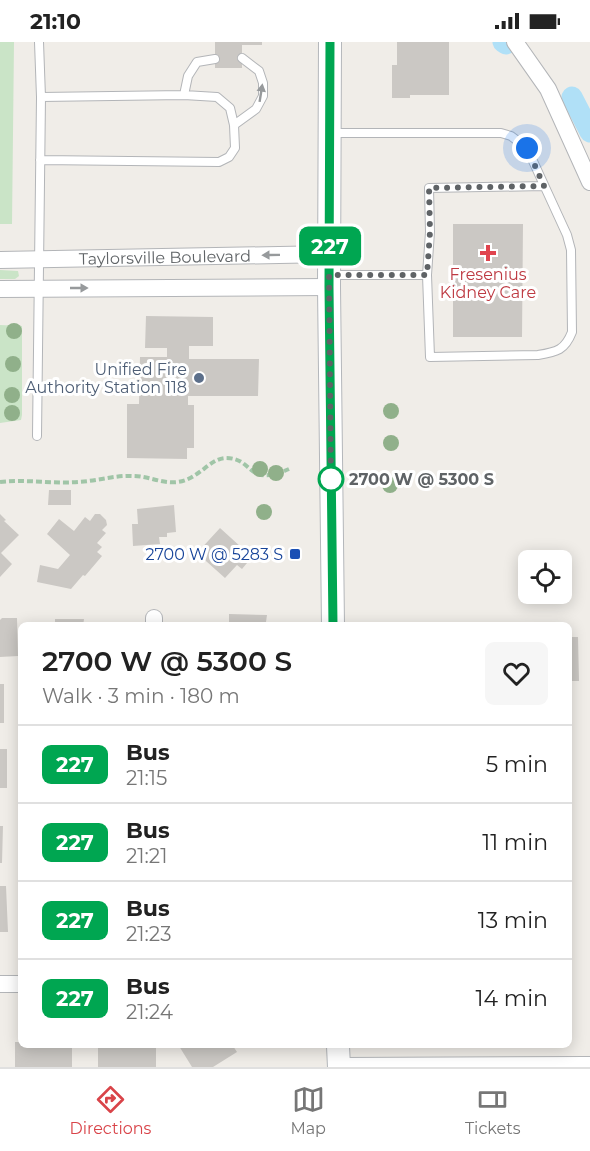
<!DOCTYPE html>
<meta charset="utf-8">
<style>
body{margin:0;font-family:Montserrat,sans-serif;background:#f6f6f6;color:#222;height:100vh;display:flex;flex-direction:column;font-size:22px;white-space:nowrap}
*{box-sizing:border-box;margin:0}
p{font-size:20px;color:#767676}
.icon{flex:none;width:33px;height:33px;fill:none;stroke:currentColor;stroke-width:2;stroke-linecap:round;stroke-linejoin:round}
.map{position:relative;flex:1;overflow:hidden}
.side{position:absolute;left:18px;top:580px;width:554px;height:426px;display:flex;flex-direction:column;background:#fff;border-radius:9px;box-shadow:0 3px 15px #0003}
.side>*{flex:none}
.badge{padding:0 12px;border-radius:9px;font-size:21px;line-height:39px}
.fabs{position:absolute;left:518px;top:508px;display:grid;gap:12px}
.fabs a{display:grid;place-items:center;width:54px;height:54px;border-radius:9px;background:#fff;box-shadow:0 3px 15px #0003;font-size:30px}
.you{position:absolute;width:30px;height:30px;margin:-15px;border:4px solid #fff;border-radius:50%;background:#1a73e8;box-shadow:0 0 0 9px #1a73e833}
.map>.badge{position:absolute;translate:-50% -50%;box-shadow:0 0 0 3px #fff}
.round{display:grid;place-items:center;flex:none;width:63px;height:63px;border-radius:9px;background:#f6f6f6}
.head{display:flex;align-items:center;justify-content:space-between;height:102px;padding:0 24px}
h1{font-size:28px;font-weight:600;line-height:45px}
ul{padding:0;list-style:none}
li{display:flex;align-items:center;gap:18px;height:78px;padding:0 24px;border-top:2px solid #e0e0e0}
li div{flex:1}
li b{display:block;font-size:22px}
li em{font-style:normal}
li .badge{min-width:66px;font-weight:700;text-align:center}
.status{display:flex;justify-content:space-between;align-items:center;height:42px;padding:0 30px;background:#fff;direction:ltr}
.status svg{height:16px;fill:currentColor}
.menu{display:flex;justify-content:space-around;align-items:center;height:84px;border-top:2px solid #e0e0e0;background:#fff;font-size:16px;color:#767676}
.menu a{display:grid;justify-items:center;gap:3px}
.menu .selected{color:#d94449}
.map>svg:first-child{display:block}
.green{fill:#cae4c7}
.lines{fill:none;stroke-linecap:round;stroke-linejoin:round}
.canal{stroke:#b0e0f7;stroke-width:21}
.building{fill:#cbc8c4}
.service-casing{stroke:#b3b5b8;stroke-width:10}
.minor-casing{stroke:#b3b5b8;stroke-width:18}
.secondary-casing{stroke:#b4b7bb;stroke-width:24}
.path{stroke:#a0c5a7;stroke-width:4;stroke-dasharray:6 3;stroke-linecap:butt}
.service{stroke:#fff;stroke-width:8}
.minor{stroke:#fff;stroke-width:16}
.secondary{stroke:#fff;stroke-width:22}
.tree{fill:#90b08a}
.oneway{fill:#979a9c}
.line-casing{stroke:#fff;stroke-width:14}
.line{stroke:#00a651;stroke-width:9}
.walk{stroke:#5f6366;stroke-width:6;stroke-dasharray:0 10.8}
.health-dot{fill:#e0444e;stroke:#fff;stroke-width:2}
.service-dot{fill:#5c6f8a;stroke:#fff;stroke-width:2}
.stop-dot{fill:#fff;stroke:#00a651;stroke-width:3}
.transit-dot{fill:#1a4fb4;stroke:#fff;stroke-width:2}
.labels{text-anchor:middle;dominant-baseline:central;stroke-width:6;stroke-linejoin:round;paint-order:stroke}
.street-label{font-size:16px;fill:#5f6366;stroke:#fff}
.health-label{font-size:16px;fill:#be3a42;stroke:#fff}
.service-label{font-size:16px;fill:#4e5e75;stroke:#fff;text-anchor:end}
.stop-label{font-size:16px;font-weight:bold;fill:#5f6366;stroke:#fff;text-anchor:start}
.transit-label{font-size:16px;fill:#164399;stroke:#fff;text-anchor:end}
</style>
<div class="status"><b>21:10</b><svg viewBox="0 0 49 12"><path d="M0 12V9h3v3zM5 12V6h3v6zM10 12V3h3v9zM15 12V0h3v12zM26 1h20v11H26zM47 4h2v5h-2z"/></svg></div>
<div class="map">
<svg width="590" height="1025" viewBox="0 0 590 1025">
<rect width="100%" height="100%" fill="#f0ede8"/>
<!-- green -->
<path class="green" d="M0,0H14L12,182H0Z
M0,228L18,229L19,234L15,237H0Z
M0,283L22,284V373L21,378L0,381Z"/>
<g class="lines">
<!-- canal -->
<path class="canal" d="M503,0L506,2
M572,55L590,90"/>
</g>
<!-- building -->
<path class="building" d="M215,0H262V3H242V26H215Z
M397,0H449V53H410V56H392V23H397Z
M453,182H523L522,295H453Z
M146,274L213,275V304H189V317H259L258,354H188V363H194V406H187V417L127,416V362H139L140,315H167V306H145Z
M49,448H71V463H48Z
M174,463L176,490L167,491V495H159L160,502L133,504L132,482H138L137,467Z
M0,472L6,478L4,479L19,493L1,511L12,522L0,535Z
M95,472H100L106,478L107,483L102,488L106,491L97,501L102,505L97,510L102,514L85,534L83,533L71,547L37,540L40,523L58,527L70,513L47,492L59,477L74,489L85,475L90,479Z
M220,486L252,515L242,527L237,523L225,536L197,511Z
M229,572L267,573L266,580L265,584H229Z
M2,576H17L18,614L0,615V578Z
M55,577H84L83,584H55Z
M568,595H578L579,639H568Z
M0,642H4V681H0Z
M0,707H7V746H0Z
M0,784H3L2,821H0Z
M0,844H6L8,890H0Z
M15,1000H21V1004H72V1025H15Z
M98,1004H156V1025H98Z
M179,1004H233L237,1010L213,1025H192Z"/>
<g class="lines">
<defs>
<path id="service" d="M184,53L188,34L197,20L215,17
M234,83L256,67L263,54V41L259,29L242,16
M329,91H501L511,94L527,106L567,193L571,208L572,290C565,308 557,310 538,313L430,315L427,233H330
M40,118L219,120L229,115L235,106L234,83L230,66L217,55L184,53L41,55
M427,233L430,190L429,146L544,144
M37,394L41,55L39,0"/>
<g id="minor">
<path d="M515,0L548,47L590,140"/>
<path id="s1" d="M0,218L330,212"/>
<path d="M0,247L329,245"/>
<path d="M154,584V576"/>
<path d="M0,942H21"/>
<path d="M339,1024L590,1023"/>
</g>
<path id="secondary" d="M330,0L329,245L333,584
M338,1004L339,1025"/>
</defs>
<!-- service casing -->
<use href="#service" class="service-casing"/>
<!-- minor casing -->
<use href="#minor" class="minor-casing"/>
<!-- secondary casing -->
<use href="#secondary" class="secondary-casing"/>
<!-- path -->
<path class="path" d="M0,440C26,437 52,442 78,440C97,439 115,433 133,434C149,434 162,442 178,440C199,437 210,416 226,416C255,416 245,446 289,427"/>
<!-- service -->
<use href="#service" class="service"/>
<!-- minor -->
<use href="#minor" class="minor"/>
<!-- secondary -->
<use href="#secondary" class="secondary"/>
</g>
<!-- trees -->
<g class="tree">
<circle cx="14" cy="289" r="8"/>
<circle cx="13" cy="322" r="8"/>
<circle cx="12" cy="353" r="8"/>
<circle cx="391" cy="369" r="8"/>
<circle cx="12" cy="371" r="8"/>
<circle cx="391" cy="401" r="8"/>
<circle cx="260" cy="427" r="8"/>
<circle cx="276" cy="431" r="8"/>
<circle cx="390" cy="443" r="8"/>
<circle cx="264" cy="470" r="8"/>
</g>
<!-- one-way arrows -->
<defs><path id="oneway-solid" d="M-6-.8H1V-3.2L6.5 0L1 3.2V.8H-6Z" transform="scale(1.5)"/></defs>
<g class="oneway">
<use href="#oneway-solid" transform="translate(261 51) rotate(-81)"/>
<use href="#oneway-solid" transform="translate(271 213) rotate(179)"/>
<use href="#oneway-solid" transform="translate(79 246)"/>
</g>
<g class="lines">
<defs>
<path id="line" d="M330,0L329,245L333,584"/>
</defs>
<!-- line casing -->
<use href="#line" class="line-casing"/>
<!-- line -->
<use href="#line" class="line"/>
<!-- walk -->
<path class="walk" d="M331,437V444L329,233H427L430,190L429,146L544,144L527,106"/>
</g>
<!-- markers -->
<path class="health-dot" d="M485 202h6v6h6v6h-6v6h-6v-6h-6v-6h6z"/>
<circle class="service-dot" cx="199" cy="336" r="6"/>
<circle class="stop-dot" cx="331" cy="437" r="12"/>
<rect class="transit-dot" x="289" y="506" width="12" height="12" rx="3"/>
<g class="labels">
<!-- street labels -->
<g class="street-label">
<text stroke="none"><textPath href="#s1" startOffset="165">Taylorsville Boulevard</textPath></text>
</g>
<!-- health labels -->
<g class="health-label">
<text x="488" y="232">Fresenius<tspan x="488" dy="18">Kidney Care</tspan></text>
</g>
<!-- service labels -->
<g class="service-label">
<text x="187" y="327">Unified Fire<tspan x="187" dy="18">Authority Station 118</tspan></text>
</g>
<!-- stop labels -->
<g class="stop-label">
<text x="349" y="437">2700 W @ 5300 S</text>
</g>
<!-- transit labels -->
<g class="transit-label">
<text x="283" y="512">2700 W @ 5283 S</text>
</g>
</g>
</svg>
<div class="fabs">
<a><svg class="icon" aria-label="locate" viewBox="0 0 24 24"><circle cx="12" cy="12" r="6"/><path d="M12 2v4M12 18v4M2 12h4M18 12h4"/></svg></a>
</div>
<div class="you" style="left:527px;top:106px"></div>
<b class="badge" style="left:330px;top:204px;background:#00a651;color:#fff">227</b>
<section class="side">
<div class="head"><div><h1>2700 W @ 5300 S</h1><p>Walk · 3 min · 180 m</p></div><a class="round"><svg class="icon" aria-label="heart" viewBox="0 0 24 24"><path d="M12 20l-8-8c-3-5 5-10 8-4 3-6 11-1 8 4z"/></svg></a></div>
<ul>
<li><span class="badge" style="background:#00a651;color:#fff">227</span><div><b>Bus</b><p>21:15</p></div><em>5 min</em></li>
<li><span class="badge" style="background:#00a651;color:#fff">227</span><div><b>Bus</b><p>21:21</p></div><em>11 min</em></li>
<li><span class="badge" style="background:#00a651;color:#fff">227</span><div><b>Bus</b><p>21:23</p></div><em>13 min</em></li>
<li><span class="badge" style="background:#00a651;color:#fff">227</span><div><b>Bus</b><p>21:24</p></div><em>14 min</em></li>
</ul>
</section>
</div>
<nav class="menu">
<a class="selected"><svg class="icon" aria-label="directions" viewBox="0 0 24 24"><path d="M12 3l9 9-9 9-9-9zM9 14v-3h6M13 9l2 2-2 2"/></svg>Directions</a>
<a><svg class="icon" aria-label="map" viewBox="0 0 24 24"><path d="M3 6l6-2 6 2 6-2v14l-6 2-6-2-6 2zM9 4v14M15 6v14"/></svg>Map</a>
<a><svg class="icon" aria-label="tickets" viewBox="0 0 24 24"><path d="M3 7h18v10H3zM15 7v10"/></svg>Tickets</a>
</nav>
